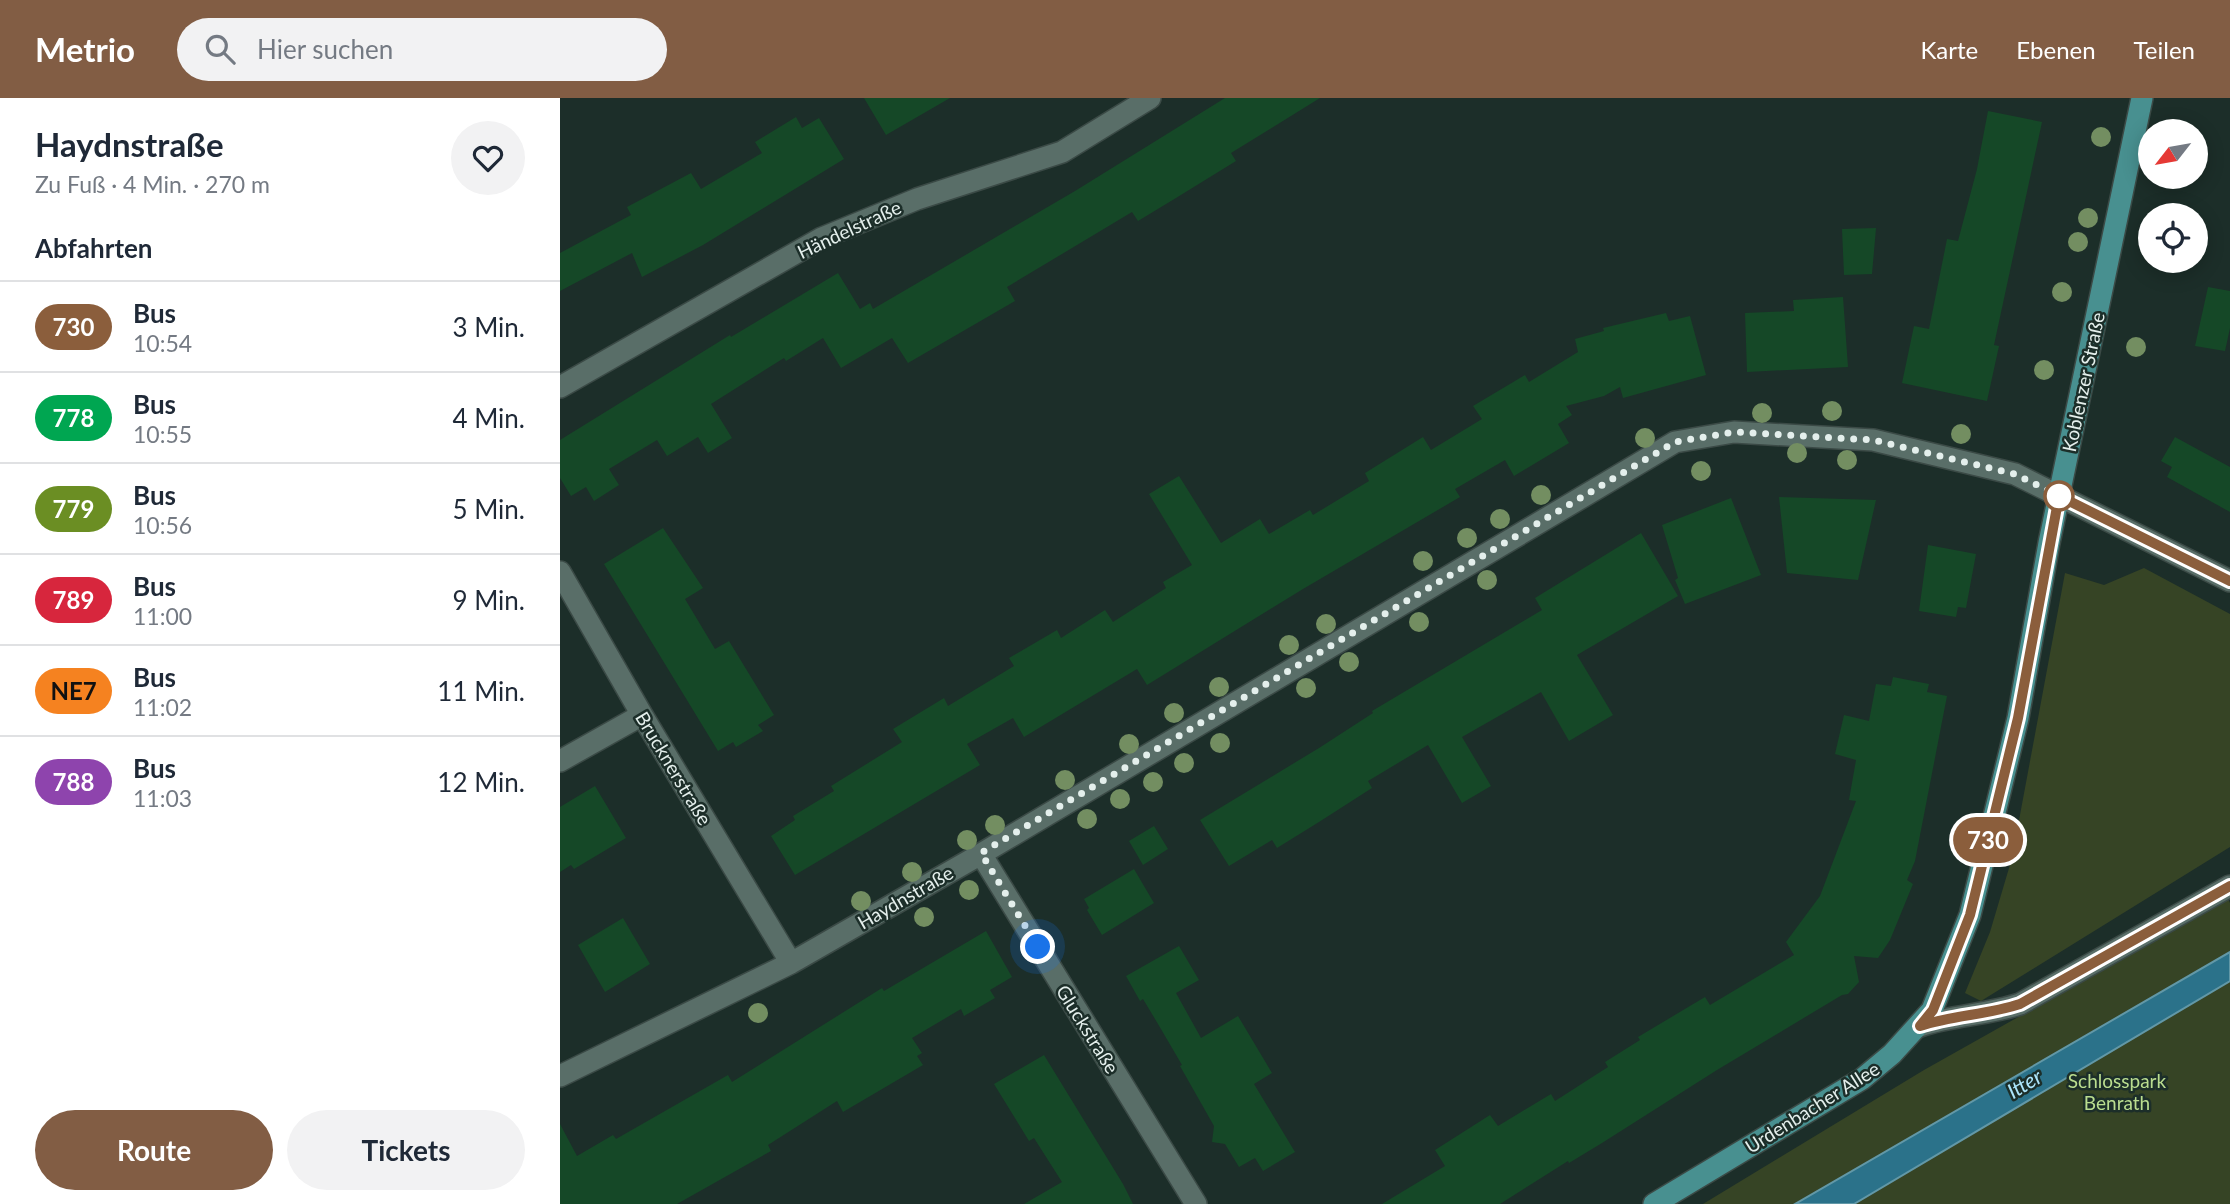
<!DOCTYPE html>
<html lang="de">
<meta charset="utf-8">
<style>
body{margin:0;font-family:Lato,sans-serif;background:#f2f2f3;color:#1f2937;height:100vh;display:flex;flex-direction:column;font-size:26px;white-space:nowrap}
*{box-sizing:border-box;margin:0}
p{font-size:23px;color:#747a83}
.icon{flex:none;width:38px;height:38px;fill:none;stroke:currentColor;stroke-width:2;stroke-linecap:round;stroke-linejoin:round}
.map{position:relative;flex:1;overflow:hidden}
.drawer{display:flex;flex-direction:column;background:#fff;width:560px}
.drawer>*{flex:none}
.badge{padding:0 14px;border-radius:23px;font-size:24px;line-height:46px}
.needle{width:46px;rotate:239deg}
.buttons{position:absolute;left:1578px;top:21px;display:grid;gap:14px}
.buttons a{display:grid;place-items:center;width:70px;height:70px;border-radius:50%;background:#fff;box-shadow:0 4px 18px #0003;font-size:35px}
.you{position:absolute;width:35px;height:35px;margin:-18px;border:5px solid #fff;border-radius:50%;background:#1a73e8;box-shadow:0 0 0 10px #1a73e833}
.map>.badge{position:absolute;translate:-50% -50%;box-shadow:0 0 0 4px #fff}
h2{padding:0 35px;font-size:26px;line-height:63px}
.round{display:grid;place-items:center;flex:none;width:74px;height:74px;border-radius:37px;background:#f2f2f3}
.head{display:flex;align-items:center;justify-content:space-between;height:119px;padding:0 35px}
h1{font-size:33px;font-weight:700;line-height:52px}
.button{display:flex;gap:14px;margin-top:auto;padding:14px 35px}
.button a{flex:1;height:80px;border-radius:42px;background:#825d44;color:#fff;font-size:28px;font-weight:700;line-height:80px;text-align:center}
.button a+a{background:#f2f2f3;color:#1f2937}
ul{padding:0;list-style:none}
li{display:flex;align-items:center;gap:21px;height:91px;padding:0 35px;border-top:2px solid #e0e1e3}
li div{flex:1}
li b{display:block;font-size:26px}
li em{font-style:normal}
li .badge{min-width:77px;font-weight:700;text-align:center}
header{display:flex;align-items:center;gap:42px;box-sizing:border-box;height:98px;padding:0 35px;background:#825d44;color:#fff}
header strong{font-size:33px}
nav{display:flex;gap:38px;margin-inline-start:auto;font-size:24px}
.search{width:490px;height:63px;background:#f2f2f3;display:flex;align-items:center;gap:18px;box-sizing:border-box;padding:0 24px;border-radius:38px;color:#747a83;font-size:26px}
main{display:flex;flex:1;min-height:0}
.map>svg:first-child{display:block}
.green{fill:#364425}
.water{fill:#2b728a;stroke:#6298a7;stroke-width:2}
.building{fill:#154827}
.lines{fill:none;stroke-linecap:round;stroke-linejoin:round}
.minor-casing{stroke:#3b4a46;stroke-width:24}
.major-casing{stroke:#3b4a46;stroke-width:24}
.minor{stroke:#596e68;stroke-width:21}
.major{stroke:#489090;stroke-width:21}
.tree{fill:#738e61}
.line-casing{stroke:#fff;stroke-width:16}
.line{stroke:#8b5e3c;stroke-width:10}
.walk{stroke:#e4efec;stroke-width:7;stroke-dasharray:0 12.6}
.stop-dot{fill:#fff;stroke:#8b5e3c;stroke-width:3.5}
.labels{text-anchor:middle;dominant-baseline:central;stroke-width:5;stroke-linejoin:round;paint-order:stroke}
.street-label{font-size:19px;fill:#e4efec;stroke:#1c2e29}
.park-label{font-size:19px;fill:#badd8f;stroke:#1c2e29}
.water-label{font-size:21px;font-style:italic;fill:#ade6fc;stroke:#1c2e29}
</style>
<header>
<strong>Metrio</strong>
<div class="search"><svg class="icon" aria-label="search" viewBox="0 0 24 24"><circle cx="10" cy="10" r="6"/><path d="M15 15l6 6"/></svg>Hier suchen</div>
<nav><a>Karte</a><a>Ebenen</a><a>Teilen</a></nav>
</header>
<main>
<section class="drawer">
<div class="head"><div><h1>Haydnstraße</h1><p>Zu Fuß · 4 Min. · 270 m</p></div><a class="round"><svg class="icon" aria-label="heart" viewBox="0 0 24 24"><path d="M12 20l-8-8c-3-5 5-10 8-4 3-6 11-1 8 4z"/></svg></a></div>
<h2>Abfahrten</h2>
<ul>
<li><span class="badge" style="background:#8b5e3c;color:#fff">730</span><div><b>Bus</b><p>10:54</p></div><em>3 Min.</em></li>
<li><span class="badge" style="background:#00a651;color:#fff">778</span><div><b>Bus</b><p>10:55</p></div><em>4 Min.</em></li>
<li><span class="badge" style="background:#6b8e23;color:#fff">779</span><div><b>Bus</b><p>10:56</p></div><em>5 Min.</em></li>
<li><span class="badge" style="background:#d7263d;color:#fff">789</span><div><b>Bus</b><p>11:00</p></div><em>9 Min.</em></li>
<li><span class="badge" style="background:#f58220;color:#111">NE7</span><div><b>Bus</b><p>11:02</p></div><em>11 Min.</em></li>
<li><span class="badge" style="background:#8e44ad;color:#fff">788</span><div><b>Bus</b><p>11:03</p></div><em>12 Min.</em></li>
</ul>
<div class="button"><a>Route</a><a>Tickets</a></div>
</section>
<div class="map">
<svg width="1670" height="1106" viewBox="0 0 1670 1106">
<rect width="100%" height="100%" fill="#1c2e29"/>
<!-- green -->
<path class="green" d="M1584,470L1670,516V749L1421,903L1405,895L1430,834L1452,760L1505,475L1544,487Z
M1668,801L1670,805V1106H1143L1364,972Z"/>
<!-- water -->
<path class="water" d="M1670,854V883L1294,1106H1235Z"/>
<!-- building -->
<path class="building" d="M304,0H390L326,37Z
M665,0H760L671,55L676,63L616,100L578,123L572,114L447,189L455,203L348,265L332,240L281,270L263,240L226,263L224,260L151,306L172,340L148,355L138,339L107,358L97,342L49,371L59,387L34,403L26,389L11,398L0,380V342L170,237L171,239L278,175L300,211L310,205L313,211L515,93Z
M1428,13L1482,24L1434,247L1439,248L1427,303L1342,285L1354,228L1369,231L1387,141L1398,143L1417,71Z
M236,19L242,30L259,20L284,61L143,147L82,179L72,155L0,193V155L71,117L67,109L131,75L141,91L202,55L195,44Z
M1316,130L1312,176L1284,177L1282,131Z
M1648,189L1670,193V230L1665,253L1635,248Z
M1283,199L1288,269L1187,274L1185,215L1234,213L1233,202Z
M1106,215L1109,223L1130,218L1146,277L1063,300L1060,289L1044,298L1006,308L1012,317L998,326L1009,345L954,378L945,362L895,391L900,399L743,491L587,587L577,571L464,639L453,620L407,646L420,667L235,777L211,738L235,722L233,718L274,693L271,688L342,644L333,631L384,600L388,608L454,568L449,560L497,532L501,540L545,512L553,524L606,490L603,484L632,467L589,396L619,378L661,445L700,421L709,436L750,412L753,417L809,383L805,375L863,339L871,352L922,321L913,308L965,277L969,284L1018,254L1015,241L1044,233L1043,230Z
M1615,339L1670,369V414L1607,379L1612,369L1601,363Z
M1219,399L1316,402L1298,482L1227,475Z
M1171,400L1201,477L1125,506L1115,482L1118,480L1102,427Z
M103,430L143,490L125,501L155,551L169,543L214,617L198,627L203,633L176,649L173,644L158,653L44,466Z
M1081,435L1118,498L1017,557L1053,617L1009,643L981,594L902,639L931,688L902,705L868,647L808,683L812,690L759,724L717,750L712,742L669,768L640,722L759,650L813,615L812,613L982,512L975,500Z
M1368,447L1416,456L1406,510L1398,509L1396,519L1359,513Z
M1333,579L1369,586L1367,594L1387,598L1355,763L1347,782L1353,786L1330,842L1318,860L1294,858L1299,884L1288,896L1282,897L1157,972L1042,1045L1009,1065L1008,1063L940,1106H822L885,1068L875,1052L930,1017L938,1028L991,996L995,1003L1048,969L1045,964L1080,942L1078,939L1145,899L1150,907L1234,857L1226,844L1260,798L1296,703L1289,702L1296,662L1275,656L1284,617L1309,623L1316,586L1331,588Z
M35,688L66,740L14,771L11,767L0,774V709Z
M594,728L608,751L583,767L569,743Z
M574,771L594,805L542,837L527,812L529,810L524,801Z
M63,820L90,866L45,894L18,847Z
M426,833L452,879L430,892L435,900L404,918L401,911L352,940L362,955L357,958L363,967L283,1014L277,1003L208,1047L211,1053L117,1106H0V1026L17,1058L53,1037L56,1041L168,977L172,984L322,890L324,893Z
M619,848L639,882L616,895L641,940L678,918L712,975L694,986L735,1054L703,1073L695,1060L679,1069L665,1046L652,1044L654,1028L620,968L622,967L598,926L583,901L580,903L566,878Z
M484,957L563,1086L573,1106H464L502,1084L474,1040L469,1043L434,986Z"/>
<g class="lines">
<defs>
<path id="minor" d="M0,289L262,140L357,101L502,54L590,0
M0,474L82,617L231,865
M0,663L82,617
M421,756L636,1106
M1360,928C1393,917 1427,917 1460,906L1670,788
M0,978L231,865L421,756L1115,344L1174,334L1313,342L1455,376L1670,483"/>
<path id="major" d="M1094,1106L1302,981L1332,956L1372,912L1410,817L1458,620L1489,445L1582,0"/>
</defs>
<!-- minor casing -->
<use href="#minor" class="minor-casing"/>
<!-- major casing -->
<use href="#major" class="major-casing"/>
<!-- minor -->
<use href="#minor" class="minor"/>
<!-- major -->
<use href="#major" class="major"/>
</g>
<!-- trees -->
<g class="tree">
<circle cx="1541" cy="39" r="10"/>
<circle cx="1528" cy="120" r="10"/>
<circle cx="1518" cy="144" r="10"/>
<circle cx="1502" cy="194" r="10"/>
<circle cx="1576" cy="249" r="10"/>
<circle cx="1484" cy="272" r="10"/>
<circle cx="1272" cy="313" r="10"/>
<circle cx="1202" cy="315" r="10"/>
<circle cx="1401" cy="336" r="10"/>
<circle cx="1085" cy="340" r="10"/>
<circle cx="1237" cy="355" r="10"/>
<circle cx="1287" cy="362" r="10"/>
<circle cx="1141" cy="373" r="10"/>
<circle cx="981" cy="397" r="10"/>
<circle cx="940" cy="421" r="10"/>
<circle cx="907" cy="440" r="10"/>
<circle cx="863" cy="463" r="10"/>
<circle cx="927" cy="482" r="10"/>
<circle cx="859" cy="524" r="10"/>
<circle cx="766" cy="526" r="10"/>
<circle cx="729" cy="547" r="10"/>
<circle cx="789" cy="564" r="10"/>
<circle cx="659" cy="589" r="10"/>
<circle cx="746" cy="590" r="10"/>
<circle cx="614" cy="615" r="10"/>
<circle cx="660" cy="645" r="10"/>
<circle cx="569" cy="646" r="10"/>
<circle cx="624" cy="665" r="10"/>
<circle cx="505" cy="682" r="10"/>
<circle cx="593" cy="684" r="10"/>
<circle cx="560" cy="701" r="10"/>
<circle cx="527" cy="721" r="10"/>
<circle cx="435" cy="727" r="10"/>
<circle cx="407" cy="742" r="10"/>
<circle cx="352" cy="774" r="10"/>
<circle cx="409" cy="792" r="10"/>
<circle cx="301" cy="803" r="10"/>
<circle cx="364" cy="819" r="10"/>
<circle cx="198" cy="915" r="10"/>
</g>
<g class="lines">
<defs>
<path id="line" d="M1670,483L1499,398L1458,620L1410,817L1373,912L1360,928C1393,917 1427,917 1460,906L1670,788"/>
</defs>
<!-- line casing -->
<use href="#line" class="line-casing"/>
<!-- line -->
<use href="#line" class="line"/>
<!-- walk -->
<path class="walk" d="M478,849L421,755L1115,344L1174,334L1313,342L1455,376L1499,398"/>
</g>
<!-- markers -->
<circle class="stop-dot" cx="1499" cy="398" r="14"/>
<g class="labels">
<!-- street labels -->
<g class="street-label">
<text transform="translate(289 131) rotate(-25)">Händelstraße</text>
<text transform="translate(1523 284) rotate(-78)">Koblenzer Straße</text>
<text transform="translate(114 670) rotate(59)">Brucknerstraße</text>
<text transform="translate(345 799) rotate(-30)">Haydnstraße</text>
<text transform="translate(528 931) rotate(58)">Gluckstraße</text>
<text transform="translate(1252 1009) rotate(-32)">Urdenbacher Allee</text>
</g>
<!-- park labels -->
<g class="park-label">
<text x="1557" y="982">Schlosspark<tspan x="1557" dy="22">Benrath</tspan></text>
</g>
<!-- water labels -->
<g class="water-label">
<text transform="translate(1464 985) rotate(-31)">Itter</text>
</g>
</g>
</svg>
<div class="buttons">
<a><svg class="needle" viewBox="-14 -14 28 28"><path d="M0-13l5 13h-10z" fill="#e53935"/><path d="M0 13l5-13h-10z" fill="#747a83"/></svg></a>
<a><svg class="icon" aria-label="locate" viewBox="0 0 24 24"><circle cx="12" cy="12" r="6"/><path d="M12 2v4M12 18v4M2 12h4M18 12h4"/></svg></a>
</div>
<div class="you" style="left:478px;top:849px"></div>
<b class="badge" style="left:1428px;top:742px;background:#8b5e3c;color:#fff">730</b>
</div>
</main>
